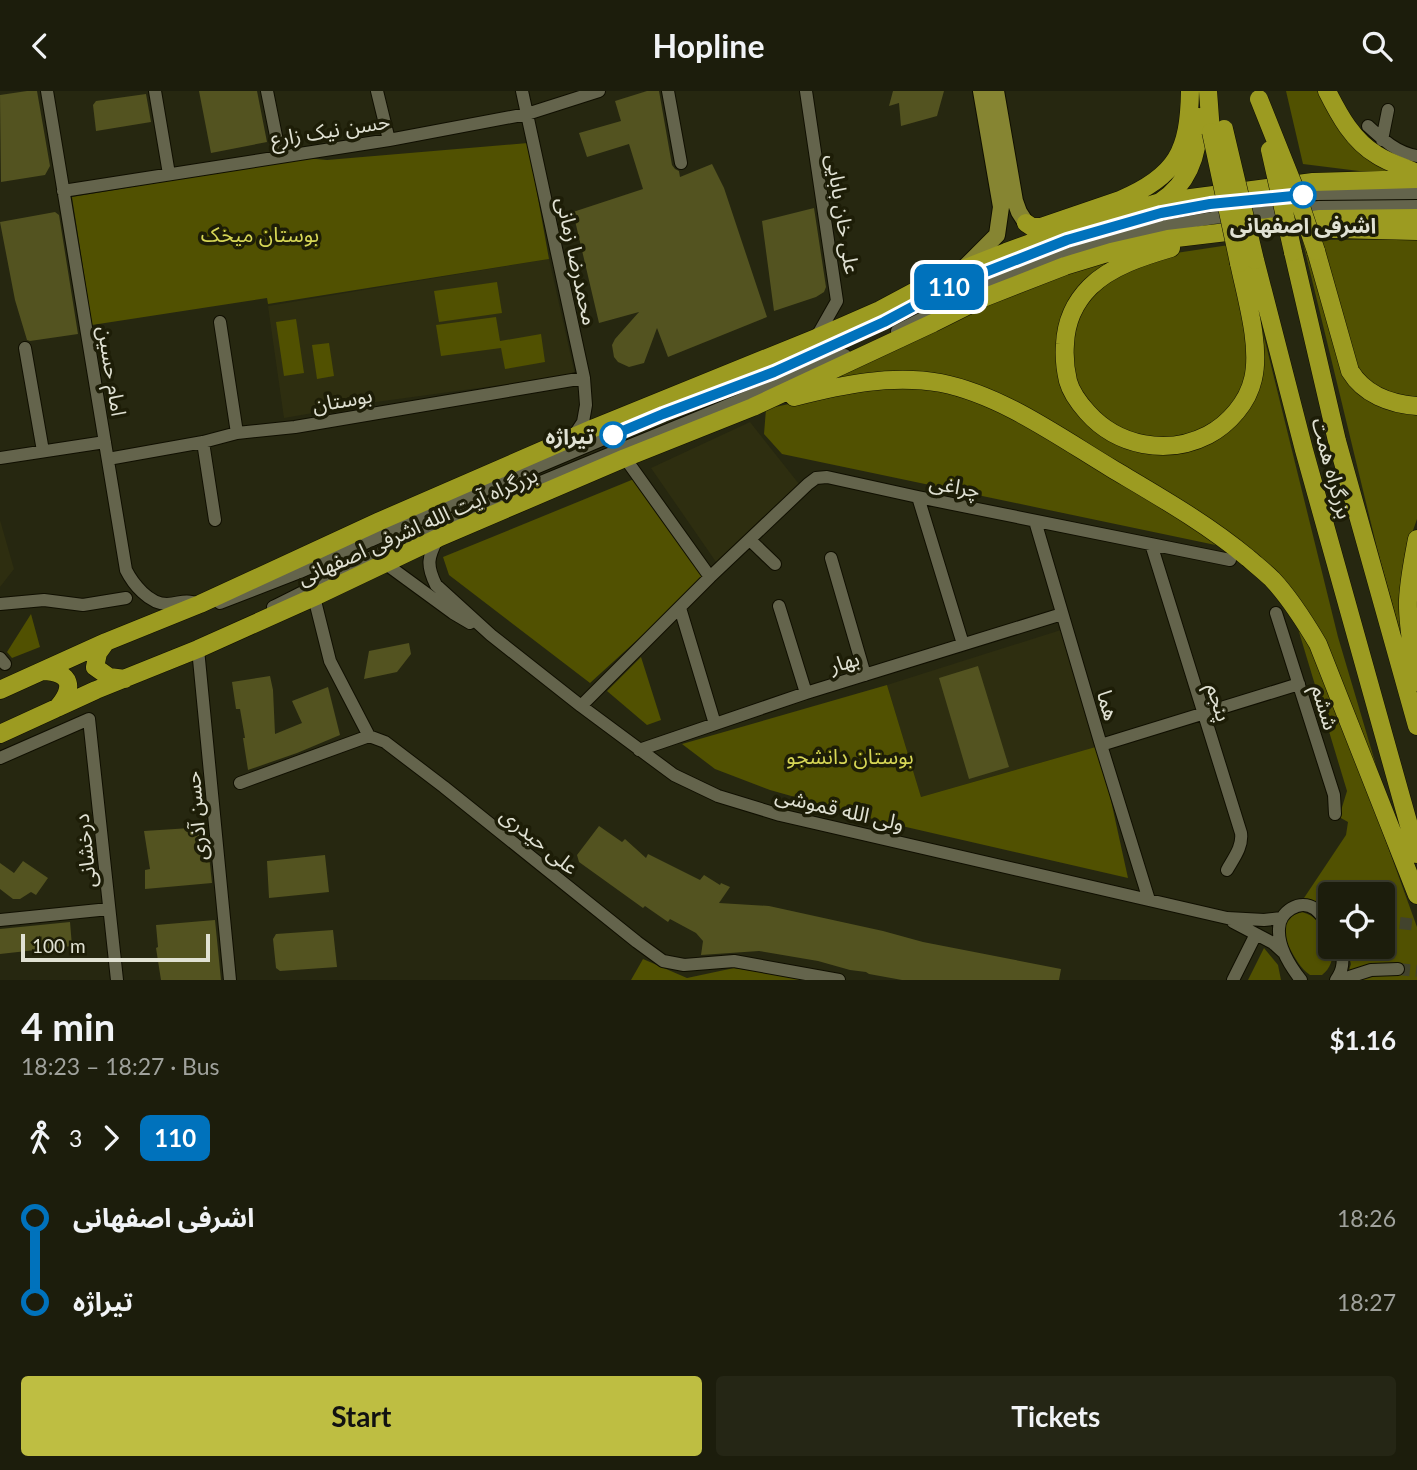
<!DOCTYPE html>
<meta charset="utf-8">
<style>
body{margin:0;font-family:Lato,"Noto Sans Arabic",sans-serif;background:#252615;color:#f1f3f6;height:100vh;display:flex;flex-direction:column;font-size:26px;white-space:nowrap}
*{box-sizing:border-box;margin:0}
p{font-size:23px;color:#a0a29d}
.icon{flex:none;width:38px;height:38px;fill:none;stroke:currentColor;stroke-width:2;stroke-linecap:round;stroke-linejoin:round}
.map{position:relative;height:889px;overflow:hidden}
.panel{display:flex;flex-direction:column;background:#1c1d0c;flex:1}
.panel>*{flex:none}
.badge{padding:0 14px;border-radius:10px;font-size:24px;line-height:46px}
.buttons{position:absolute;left:1318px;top:791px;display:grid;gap:14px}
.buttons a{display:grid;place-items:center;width:77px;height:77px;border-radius:7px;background:#1c1d0c;box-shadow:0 2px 5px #0004,0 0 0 2px #3a3b2d;font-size:35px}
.scale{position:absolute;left:21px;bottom:18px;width:189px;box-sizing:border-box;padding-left:7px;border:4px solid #e0e1d3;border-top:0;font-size:19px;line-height:24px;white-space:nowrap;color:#e0e1d3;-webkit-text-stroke:5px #1d1d07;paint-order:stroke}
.map>.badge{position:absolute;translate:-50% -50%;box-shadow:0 0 0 4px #fff}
.legs{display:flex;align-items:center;gap:10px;height:77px;padding:0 21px;font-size:23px}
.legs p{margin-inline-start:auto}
.head{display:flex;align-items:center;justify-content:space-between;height:119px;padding:0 21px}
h1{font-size:38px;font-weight:700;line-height:52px}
.button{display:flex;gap:14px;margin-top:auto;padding:14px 21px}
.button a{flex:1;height:80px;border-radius:7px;background:#bebe42;color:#111;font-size:28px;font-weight:700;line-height:80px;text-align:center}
.button a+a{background:#252615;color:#f1f3f6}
ul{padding:0 21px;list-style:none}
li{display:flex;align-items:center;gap:24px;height:84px;font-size:26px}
li i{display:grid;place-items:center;width:10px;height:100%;margin:0 9px;background:currentColor}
li i::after{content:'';width:18px;height:18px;margin:-9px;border:5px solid;border-radius:50%;background:#1c1d0c}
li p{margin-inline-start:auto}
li:first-child i{background:linear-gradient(#0000 50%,currentColor 0)}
li:last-child i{background:linear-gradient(currentColor 50%,#0000 0)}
header{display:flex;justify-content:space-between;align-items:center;height:91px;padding:0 21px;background:#1c1d0c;font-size:32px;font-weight:700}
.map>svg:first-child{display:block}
.built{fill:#2e2e10}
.green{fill:#515101}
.building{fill:#535320}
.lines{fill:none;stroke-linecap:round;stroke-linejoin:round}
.minor-tunnel{stroke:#42432d;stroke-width:12;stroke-dasharray:12 6;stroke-linecap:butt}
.minor-casing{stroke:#100f00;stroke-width:14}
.major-casing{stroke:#100f00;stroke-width:18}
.highway-casing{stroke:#100f00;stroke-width:19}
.minor{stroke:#64644c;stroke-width:12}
.major{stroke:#868532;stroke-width:16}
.highway{stroke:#9c9b21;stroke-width:18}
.highway-bridge-casing{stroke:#100f00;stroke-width:19;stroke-linecap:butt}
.highway-bridge{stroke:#9c9b21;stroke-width:18}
.line-1-casing{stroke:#fff;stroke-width:16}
.line-1{stroke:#0072bc;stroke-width:10}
.stop-1-dot{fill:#fff;stroke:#0072bc;stroke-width:3.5}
.labels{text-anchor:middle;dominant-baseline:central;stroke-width:7;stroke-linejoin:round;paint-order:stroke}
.street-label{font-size:21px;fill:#e0e1d3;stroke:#1d1d07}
.stop-label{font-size:21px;font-weight:bold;fill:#e0e1d3;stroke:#1d1d07}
.park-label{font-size:21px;fill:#d7d756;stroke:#1d1d07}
</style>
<header><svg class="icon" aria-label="back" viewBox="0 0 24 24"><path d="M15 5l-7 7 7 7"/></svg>Hopline<svg class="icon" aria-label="search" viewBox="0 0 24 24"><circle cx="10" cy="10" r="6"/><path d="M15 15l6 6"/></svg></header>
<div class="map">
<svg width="1417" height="889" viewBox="0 0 1417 889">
<rect width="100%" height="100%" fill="#262710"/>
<!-- built -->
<path class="built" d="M549,168L575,284L376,311L284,327L268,215Z
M750,331L799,393L716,471L651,377Z
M0,429L14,478L0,496Z
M1064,538L1099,655L921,706L887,594Z"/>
<!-- green -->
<path class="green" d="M1286,0H1322L1402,82H1375L1303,73Z
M528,52L549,168L268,213L267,207L92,234L72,106L306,67L327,69Z
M1282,65L1344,283L1417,322V428L1411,445V580L1377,457Z
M1417,148V309L1395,304L1360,286L1320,149Z
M1229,154L1240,201L1249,269L1244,295L1231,316L1215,331L1197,341L1175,348H1150L1111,334L1079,301L1071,259L1080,219L1098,198L1121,182L1176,162Z
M1117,165L1068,213L1069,309L1161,362L1248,316V181L1338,546L1389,718L1290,499L984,298L815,296L968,221L1053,186Z
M497,191L502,222L439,231L434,200Z
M496,226L500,250L541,243L545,271L505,278L501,257L441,265L436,234Z
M296,228L304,282L284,285L276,231Z
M329,252L334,285L317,288L312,254Z
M884,292L966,303L1001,318L1225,456L782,363L764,343L766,318Z
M634,388L704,488L590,592L449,484L443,466Z
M31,523L40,556L12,567L7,561Z
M1296,531L1308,552L1376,723L1417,836V889H1356L1370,884L1398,882L1404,873H1382L1349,879L1351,873L1346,856H1382V803H1330V817L1304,807L1346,744L1348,731L1339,726L1347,700Z
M641,566L661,629L647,634L607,600Z
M887,594L921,706L1099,655L1128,787L880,730L770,699L715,678L682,653Z
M1302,821C1317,825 1330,840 1330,856L1333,857C1333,868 1331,877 1322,884H1310C1300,877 1295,867 1289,856C1280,838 1281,827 1302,821Z
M1264,857L1278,874L1281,889H1248Z
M643,868L687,887L734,877L808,889H631Z"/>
<!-- building -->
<path class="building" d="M27,0H37L50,75L45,84L1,91L0,4Z
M199,0H257L267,51L211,62Z
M647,0H659L672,74L675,78L679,80L680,86L712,73L724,97L767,226L668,266L657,237L644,272L629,276L618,271L614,266L612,254L615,248L639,221L599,232L573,121L643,98L629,53L587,66L579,42L621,30L615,10Z
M893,0H944L937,25L901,35L899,12L889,15Z
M146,3L151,31L96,40L93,14L96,10Z
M814,117L826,196L824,201L816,206L774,220L762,130Z
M55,121L59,124L78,243L30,250L27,249L15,209L0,131Z
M409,552L411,563L397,581L364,588L369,560Z
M978,575L1009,676L969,688L939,587Z
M270,585L273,599L275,643L302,632L292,610L328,596L340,644L297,662L248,679L243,647H245L240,618H236L232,591Z
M599,735L622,751L625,748L646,767L648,763L700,789L704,784L720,794L721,792L730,796L719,812L769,815L883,840L923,851L1061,878L1059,889H902L869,883L866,881L850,879L818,870L759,860L701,864L703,850L696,842L670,828L668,831L645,815L643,817L579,771L577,764Z
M206,736L212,792L145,798V779L150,778L144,740Z
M325,764L329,801L269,807L267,770Z
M23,770L48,787L36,804L31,801L20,808H13L0,798V772L14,782Z
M215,829L221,889H161L156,857L158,856L156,834Z
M70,831L72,855L0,863V838Z
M333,839L337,876L280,880L276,877L273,848L276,843Z"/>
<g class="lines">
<!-- minor-tunnel -->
<path class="minor-tunnel" d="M1382,830L1417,834
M1398,878L1417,880"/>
<defs>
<path id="minor" d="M47,0L126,479C133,493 149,513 167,513C182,512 183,508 200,513
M155,0L169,83
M267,0L280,65
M377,0L389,49
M522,0L584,287L586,314L583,331L573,346
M668,0L681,72
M806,0L837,210L816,247
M1368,35C1382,48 1397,62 1417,65
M1382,49L1388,19
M63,100L389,49L527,23L599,0
M220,231L237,342
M897,240L964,206L1024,178L1099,153L1149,138L1213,127L1319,116L1417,115
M25,257L43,360
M203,351L215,429
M0,367L105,351
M625,367L710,486
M108,368L203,351L237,342L295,336L584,287
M918,406L963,553
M1035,430L1101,654L1149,809
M438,447C428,466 426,474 436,494L491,544L581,615L674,684L718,705L780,724L1227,827L1264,829L1282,827
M750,449L775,473
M1151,453L1241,742C1243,756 1233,768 1227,779
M831,467L865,584
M386,473L453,522L470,532
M314,506L330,570L369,645L385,651L444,696L637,851L663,870L684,874L734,870L839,889
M220,512L300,481L514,386L663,323L774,281L884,231L955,193L1067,149L1161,122L1210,113L1315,103L1417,102
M0,513L44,509L83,514L126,507
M779,515L806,602
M273,516C330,488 386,457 444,432C577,374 713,323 845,264
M680,517L715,633
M1276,522L1334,704L1335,723
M198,558L230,889
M0,567L5,573
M581,615L710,486L808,393L816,387L827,386L918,406L1230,469
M1101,654L1299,593
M639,659L806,602L1062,523
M0,667L89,628L117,889
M240,692L369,645
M0,829L109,818
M1233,831L1273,852L1283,861
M1233,889L1256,843
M1301,889C1290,875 1278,856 1279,838C1279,821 1300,807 1315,818C1321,823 1326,830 1330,836
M1336,889C1344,878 1344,868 1340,856
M1340,889L1371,879L1398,878"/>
<path id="major" d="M996,0L1015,110L1019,121L1026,132
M965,176L997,144L1001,116L981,0"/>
<path id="highway" d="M1208,0L1211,41
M1327,0C1339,24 1353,50 1377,64C1389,72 1404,76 1417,82
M1160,111C1190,92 1199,61 1199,26
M1026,132L1032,136H1041L1120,109C1177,85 1189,60 1190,0
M1333,138L1417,140
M1171,157C1144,165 1111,175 1090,196C1075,211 1066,231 1065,253C1064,265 1065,277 1068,290C1071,301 1079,312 1087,321C1117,355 1167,365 1208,344C1229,333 1248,311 1253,288C1261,255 1246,206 1239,172
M1316,160L1350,280C1364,303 1390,313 1417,315
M1293,161L1337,350L1417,635
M1255,169L1304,359L1417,763
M794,306C842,294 891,283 941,292C1001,304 1058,345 1111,377C1158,405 1206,432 1248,467C1256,474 1265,481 1272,488C1290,507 1305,531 1318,553L1417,804
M1417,448C1413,469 1409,488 1408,509C1407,536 1414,564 1417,591
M106,551L98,562L95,576L109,586L125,588
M43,580C72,581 75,597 57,617
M0,599L106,551L200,513L380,430L594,337L816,247L880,219L938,188L1006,161L1067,139L1160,111L1313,91L1417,88
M0,643L96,599L198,558L314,506L438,447L625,367L753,316L933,232L983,207L1065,175L1111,161L1168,148L1277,135L1320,128L1417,127"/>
</defs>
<!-- minor casing -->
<use href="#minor" class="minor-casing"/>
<!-- major casing -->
<use href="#major" class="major-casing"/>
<!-- highway casing -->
<use href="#highway" class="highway-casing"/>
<!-- minor -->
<use href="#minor" class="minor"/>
<!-- major -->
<use href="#major" class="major"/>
<!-- highway -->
<use href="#highway" class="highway"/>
<defs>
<path id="highway-bridge" d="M1259,8L1295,98L1316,160
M1224,38L1255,169
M1211,41L1239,172
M1270,59L1293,161"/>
</defs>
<!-- highway-bridge casing -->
<use href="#highway-bridge" class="highway-bridge-casing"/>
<!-- highway-bridge -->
<use href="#highway-bridge" class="highway-bridge"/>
</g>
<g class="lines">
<defs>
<path id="line-1" d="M613,344L663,323L774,281L884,231L955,193L1067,149L1161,122L1210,113L1303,104"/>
</defs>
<!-- line-1 casing -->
<use href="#line-1" class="line-1-casing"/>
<!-- line-1 -->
<use href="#line-1" class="line-1"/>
</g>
<!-- markers -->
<g class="stop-1-dot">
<circle cx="1303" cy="104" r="12"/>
<circle cx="613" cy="344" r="12"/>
</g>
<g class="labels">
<!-- street labels -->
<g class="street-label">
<text transform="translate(330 38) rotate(-9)">حسن نیک زارع</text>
<text transform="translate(844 123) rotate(81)">علی خان بابایی</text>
<text transform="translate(578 170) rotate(78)">محمدرضا زمانی</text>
<text transform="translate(113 280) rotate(81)">امام حسین</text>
<text transform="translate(342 308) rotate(-10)">بوستان</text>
<text transform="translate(1333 377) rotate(75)">بزرگراه همت</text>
<text transform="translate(955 394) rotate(11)">چراغی</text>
<text transform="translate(417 434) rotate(-24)">بزرگراه آیت الله اشرفی اصفهانی</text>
<text transform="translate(844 570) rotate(-17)">بهار</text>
<text transform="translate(1220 611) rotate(73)">پنجم</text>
<text transform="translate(1109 614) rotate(74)">هما</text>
<text transform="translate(1326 616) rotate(73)">ششم</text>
<text transform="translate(840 717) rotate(13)">ولی الله قموشی</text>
<text transform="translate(195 725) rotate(-95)">حسن آذری</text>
<text transform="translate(540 749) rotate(39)">علی حیدری</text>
<text transform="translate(84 760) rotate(-96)">درخشانی</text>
</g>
<!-- stop labels -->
<g class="stop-label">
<text x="1303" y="133">اشرفی اصفهانی</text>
<text x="594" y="344" text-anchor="end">تیراژه</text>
</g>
<!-- park labels -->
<g class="park-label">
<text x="260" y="142">بوستان میخک</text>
<text x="850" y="664">بوستان دانشجو</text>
</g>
</g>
</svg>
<div class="buttons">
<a><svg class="icon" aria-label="locate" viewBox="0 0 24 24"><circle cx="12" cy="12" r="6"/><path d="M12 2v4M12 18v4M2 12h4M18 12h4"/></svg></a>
</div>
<div class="scale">100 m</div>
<b class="badge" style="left:949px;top:196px;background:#0072bc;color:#fff">110</b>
</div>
<section class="panel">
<div class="head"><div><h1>4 min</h1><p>18:23 – 18:27 · Bus</p></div><b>$1.16</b></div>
<div class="legs"><svg class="icon" aria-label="walk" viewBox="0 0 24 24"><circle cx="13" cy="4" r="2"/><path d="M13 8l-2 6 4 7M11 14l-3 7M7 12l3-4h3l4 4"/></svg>3<svg class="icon" aria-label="forward" viewBox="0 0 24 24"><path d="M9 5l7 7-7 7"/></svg><b class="badge" style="background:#0072bc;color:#fff">110</b></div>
<ul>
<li><i style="color:#0072bc"></i><b>اشرفی اصفهانی</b><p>18:26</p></li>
<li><i style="color:#0072bc"></i><b>تیراژه</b><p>18:27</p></li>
</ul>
<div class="button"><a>Start</a><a>Tickets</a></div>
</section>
